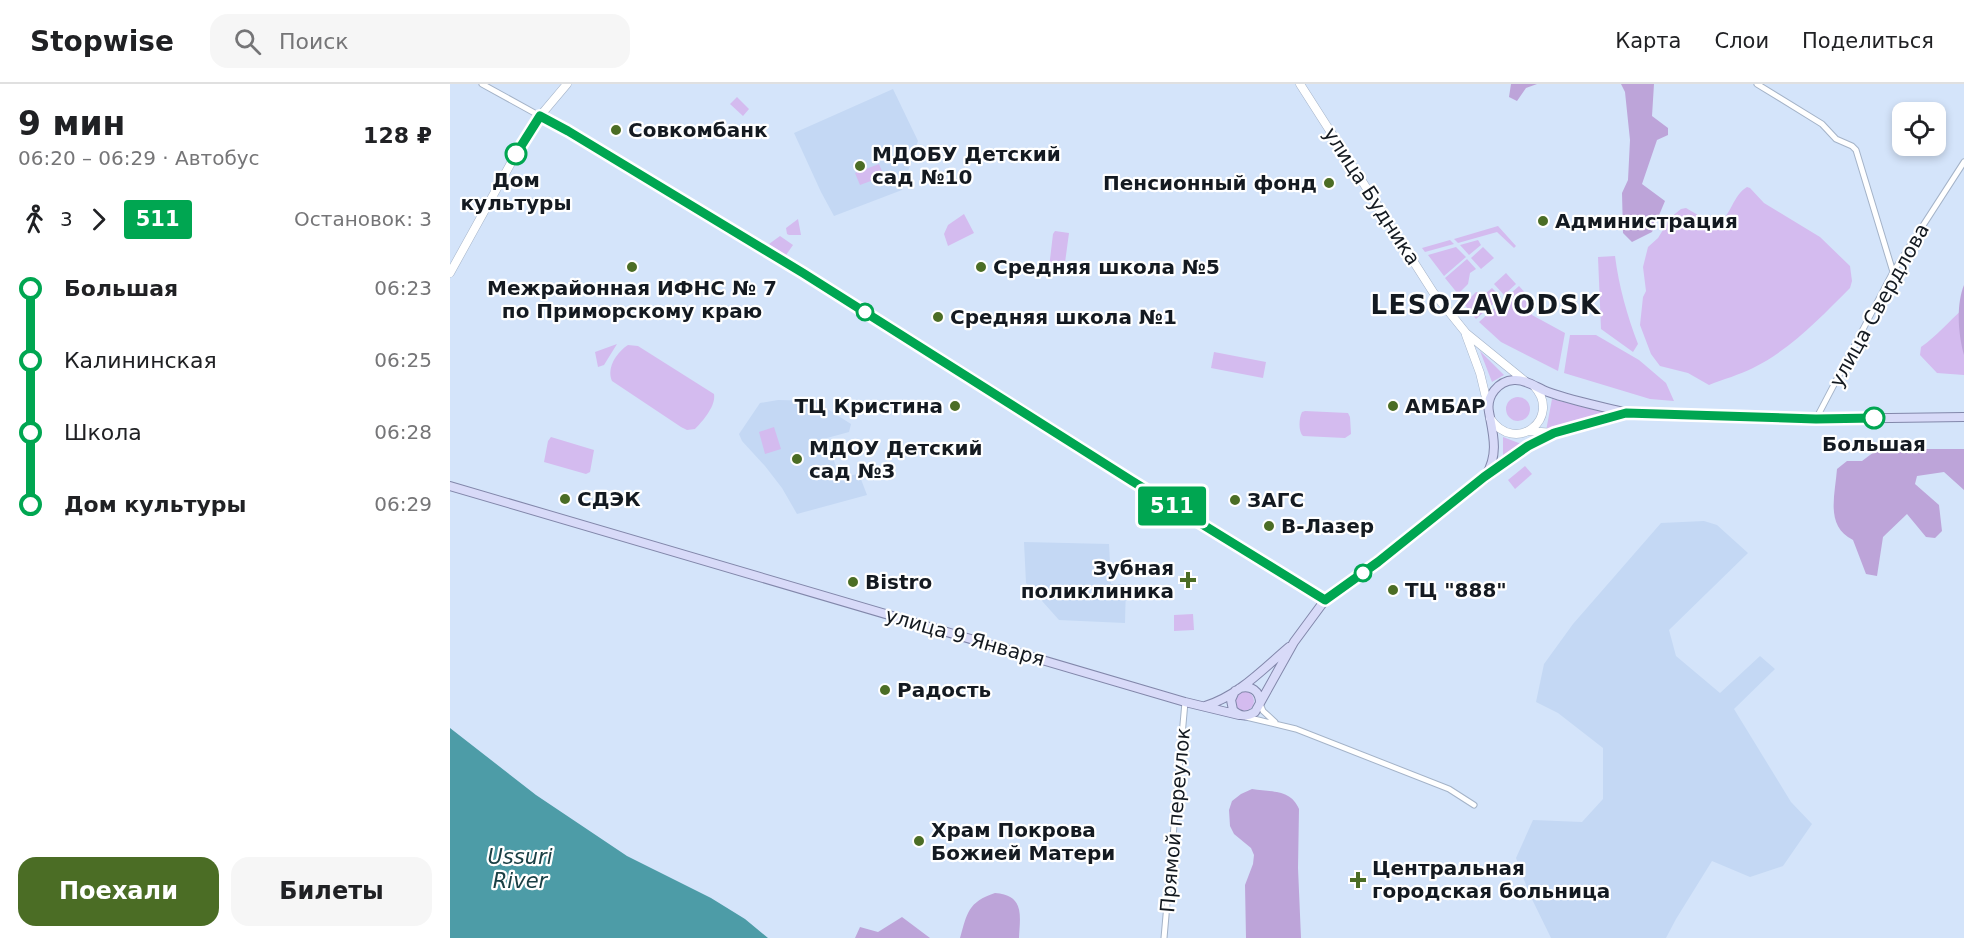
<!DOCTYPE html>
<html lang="ru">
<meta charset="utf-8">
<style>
body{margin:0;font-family:"DejaVu Sans",sans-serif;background:#f6f6f6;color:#202124;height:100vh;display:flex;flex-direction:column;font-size:22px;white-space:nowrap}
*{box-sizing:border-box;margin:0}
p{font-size:20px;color:#757577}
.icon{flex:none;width:33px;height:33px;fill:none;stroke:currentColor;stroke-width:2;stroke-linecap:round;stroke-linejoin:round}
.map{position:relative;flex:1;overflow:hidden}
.side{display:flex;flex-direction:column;background:#fff;width:450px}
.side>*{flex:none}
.badge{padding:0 12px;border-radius:4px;font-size:21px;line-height:39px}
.buttons{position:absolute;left:1442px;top:18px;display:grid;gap:12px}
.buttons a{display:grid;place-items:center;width:54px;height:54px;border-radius:12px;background:#fff;box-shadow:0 3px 9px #0003;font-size:30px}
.map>.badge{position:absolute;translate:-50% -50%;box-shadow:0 0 0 3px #fff}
.legs{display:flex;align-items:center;gap:9px;height:66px;padding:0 18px;font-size:20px}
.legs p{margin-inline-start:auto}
.headline{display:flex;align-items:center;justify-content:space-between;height:102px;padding:0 18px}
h1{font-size:33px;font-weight:600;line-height:45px}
.primary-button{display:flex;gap:12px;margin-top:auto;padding:12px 18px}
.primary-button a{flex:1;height:69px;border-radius:18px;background:#4b6d25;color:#fff;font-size:24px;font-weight:600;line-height:69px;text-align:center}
.primary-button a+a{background:#f6f6f6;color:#202124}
ul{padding:0 18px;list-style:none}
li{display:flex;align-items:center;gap:21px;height:72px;font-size:22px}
li i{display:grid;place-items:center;width:9px;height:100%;margin:0 8px;background:currentColor}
li i::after{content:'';width:15px;height:15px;margin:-8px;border:4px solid;border-radius:50%;background:#fff}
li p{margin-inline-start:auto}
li:first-child i{background:linear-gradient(#0000 50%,currentColor 0)}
li:last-child i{background:linear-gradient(currentColor 50%,#0000 0)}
header{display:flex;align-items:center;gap:36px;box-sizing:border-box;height:84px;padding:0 30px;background:#fff;border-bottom:2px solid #e0e0e0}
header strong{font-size:28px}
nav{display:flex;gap:33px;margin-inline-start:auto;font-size:21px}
.search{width:420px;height:54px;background:#f6f6f6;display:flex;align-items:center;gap:15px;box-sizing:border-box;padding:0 21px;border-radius:18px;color:#757577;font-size:22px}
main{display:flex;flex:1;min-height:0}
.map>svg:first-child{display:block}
.built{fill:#c4d8f4}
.green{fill:#d4bbef}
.forest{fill:#bda4d9}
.water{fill:#4d9ca7}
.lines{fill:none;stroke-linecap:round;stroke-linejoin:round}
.minor-casing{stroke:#a4b3c8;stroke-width:7}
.secondary-casing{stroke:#a4b3c8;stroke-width:9}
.primary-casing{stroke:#8287aa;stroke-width:10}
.minor{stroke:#fff;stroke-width:5}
.secondary{stroke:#fff;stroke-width:8}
.primary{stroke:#d8daf8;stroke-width:8}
.line-1-casing{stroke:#fff;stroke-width:14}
.line-1{stroke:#00a651;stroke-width:9}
.poi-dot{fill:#4b6d25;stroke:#fff;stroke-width:2}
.stop-1-dot{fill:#fff;stroke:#00a651;stroke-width:3}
.labels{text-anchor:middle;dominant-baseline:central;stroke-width:4.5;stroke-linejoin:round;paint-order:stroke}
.poi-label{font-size:20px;font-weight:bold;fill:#141a21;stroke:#fff;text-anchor:start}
.stop-label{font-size:20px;font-weight:bold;fill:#141a21;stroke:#fff}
.street-label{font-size:20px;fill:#141a21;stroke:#fff}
.water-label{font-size:21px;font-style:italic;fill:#1a4045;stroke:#fff}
.district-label{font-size:26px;font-weight:bold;letter-spacing:1.5px;fill:#141a21;stroke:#fff}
</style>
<header>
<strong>Stopwise</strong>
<div class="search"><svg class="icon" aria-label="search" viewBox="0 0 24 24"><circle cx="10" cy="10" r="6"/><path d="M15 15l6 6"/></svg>Поиск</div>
<nav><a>Карта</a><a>Слои</a><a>Поделиться</a></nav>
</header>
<main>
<section class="side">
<div class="headline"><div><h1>9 мин</h1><p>06:20 – 06:29 · Автобус</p></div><b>128 ₽</b></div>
<div class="legs"><svg class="icon" aria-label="walk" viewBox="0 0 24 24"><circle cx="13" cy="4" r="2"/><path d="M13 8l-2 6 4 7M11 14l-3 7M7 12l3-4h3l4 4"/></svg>3<svg class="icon" aria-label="forward" viewBox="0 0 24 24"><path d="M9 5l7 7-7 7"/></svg><b class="badge" style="background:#00a651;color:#fff">511</b><p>Остановок: 3</p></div>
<ul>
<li><i style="color:#00a651"></i><b>Большая</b><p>06:23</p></li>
<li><i style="color:#00a651"></i><span>Калининская</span><p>06:25</p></li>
<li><i style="color:#00a651"></i><span>Школа</span><p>06:28</p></li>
<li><i style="color:#00a651"></i><b>Дом культуры</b><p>06:29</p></li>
</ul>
<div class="primary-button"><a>Поехали</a><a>Билеты</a></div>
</section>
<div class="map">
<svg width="1514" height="854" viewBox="0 0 1514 854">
<rect width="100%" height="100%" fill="#d4e4fa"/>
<!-- built -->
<path class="built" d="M443,5L468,57L452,106L384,132L371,108L344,49Z
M328,316L365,317L401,340L399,348L377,354L389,393L409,390L417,411L347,430L332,404L315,382L292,357L289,350L310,319Z
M1254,437L1267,441L1298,469L1219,546L1226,572L1270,609L1310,572L1325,585L1284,625L1341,718L1362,740L1333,782L1300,793L1262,777L1226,835L1216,854H1101L1079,809L1066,774L1083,736L1132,738L1153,715V664L1108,629L1086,618L1094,580L1123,540L1211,439Z
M574,458L659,460L661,500H676L675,539L609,536L576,499Z"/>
<!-- green -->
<path class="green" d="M287,13L299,25L293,32L280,20Z
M429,80L434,92L410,101L405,89Z
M1297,103L1300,104L1314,119L1370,153L1400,182L1402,197L1400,204C1370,234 1341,265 1303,284C1289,291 1274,295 1259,301L1238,289L1210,282L1201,270L1190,241L1193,213L1196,207L1193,183L1198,163L1208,154L1221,133L1231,125L1236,124L1263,140L1267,141C1281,132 1283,111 1297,103Z
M514,130L524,149L498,162L494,150L498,141Z
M348,135L351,151H339L337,150L336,144Z
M1048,142L1066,162L1064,164L1047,148L1008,159L1004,155Z
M605,147L619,149L614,186L599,184L603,150Z
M330,152L343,161L336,171L319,160Z
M1000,156L1004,160L975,168L972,164Z
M1028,156L1031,161L1019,171L1010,161Z
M1006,163L1016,173L994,192L978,171Z
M1033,163L1044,174L1031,185L1021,174Z
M1165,172C1169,203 1177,231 1188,260L1183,268L1151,245L1148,173Z
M1017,175L1026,185L1020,189L1018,200L1008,210L995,194Z
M1056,189L1066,200L1054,211L1044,200Z
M1069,202L1080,214L1082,231L1115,249L1108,287L1051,258L1029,238Z
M1042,204L1051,213L1026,235L1014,220L1026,208L1036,209Z
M1514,224V291L1487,289L1470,271L1471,263C1487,252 1499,237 1514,224Z
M1120,251H1146L1189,276L1216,299L1224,317L1200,315L1114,289Z
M167,260L154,281L148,283L145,268Z
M178,261L188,262L264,310C266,322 253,337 245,345L237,346L231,343L162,297C156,284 167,268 178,261Z
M1030,267L1054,291L1042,298Z
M764,268L816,278L813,294L761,284Z
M1056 325a12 12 0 1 1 24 0a12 12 0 1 1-24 0Z
M1102,315L1161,330L1096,347Z
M855,327L898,329L900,333L901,350L895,354L853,352C848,347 849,334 852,328Z
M324,343L331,365L315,370L309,348Z
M101,353L144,366L140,388L136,390L94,378L98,357Z
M1053,353L1074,361L1053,376Z
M1075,382L1082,390L1065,405L1058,396Z
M743,530L744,546L724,547V531Z
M784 617a10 10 0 1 1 20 0a10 10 0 1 1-20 0Z"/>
<!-- forest -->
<path class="forest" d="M1061,0H1087L1076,4L1067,17L1059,13Z
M1171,0H1204L1202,32L1218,44V51L1207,56L1192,100L1215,117L1202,148L1182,158L1173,149L1172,109L1178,96L1180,56L1175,8Z
M1514,201V271C1508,250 1506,221 1514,201Z
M1428,365H1514V406L1494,388L1467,392L1465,400L1489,421L1492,447L1485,454L1476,453L1457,430L1433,453L1427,492L1416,490L1403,456C1375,442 1385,412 1387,385L1397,377H1412Z
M802,705C821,708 841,705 849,725L848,784L851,854H796L795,801L803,780L804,771L801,764L784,750L780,742L779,726L782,717L791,710Z
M545,809C575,811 570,832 569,854H510C517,829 518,818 545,809Z
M452,833L480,854H405L410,843L428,848Z"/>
<!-- water -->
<path class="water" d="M0,644L86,711L177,772L261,814L295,835L318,854H0Z"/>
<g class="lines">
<defs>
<path id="minor" d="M32,0L90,32
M1307,0L1372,40L1386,55L1402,62L1406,66L1443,188
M1366,335L1443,188L1514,78
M810,620L813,627L825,638
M796,633L846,645L999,705L1024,721
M714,854L735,618"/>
<path id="secondary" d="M850,0L983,208L1016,249L1075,297
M90,32L118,47L353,189L820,483L875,516
M0,189L66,70L90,32L117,0
M1016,251L1030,289L1038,322
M1040,334C1065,372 1113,334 1084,302
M1078,347L1104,349"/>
<path id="primary" d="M1036,391C1049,370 1043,350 1039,328C1036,312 1048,297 1064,296C1076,295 1087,304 1098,308C1123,317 1149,322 1174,328
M0,402L735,618L789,631
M790,604C801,601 810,607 810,619
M785,607L781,616L783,626C790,633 797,633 805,628L844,558L875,516L1078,362L1104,349L1155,333L1176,329L1366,335L1514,333
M755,622C788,612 813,585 839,563"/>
</defs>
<!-- minor casing -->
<use href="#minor" class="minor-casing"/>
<!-- secondary casing -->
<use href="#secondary" class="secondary-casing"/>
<!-- primary casing -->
<use href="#primary" class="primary-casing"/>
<!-- minor -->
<use href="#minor" class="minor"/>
<!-- secondary -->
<use href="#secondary" class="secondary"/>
<!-- primary -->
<use href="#primary" class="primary"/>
</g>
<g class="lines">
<defs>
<path id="line-1" d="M66,70L90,32L118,47L353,189L682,397L875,516L928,478L1034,393L1078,362L1104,349L1176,329L1366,335L1424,334"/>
</defs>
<!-- line-1 casing -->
<use href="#line-1" class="line-1-casing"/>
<!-- line-1 -->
<use href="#line-1" class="line-1"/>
</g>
<!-- markers -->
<g class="poi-dot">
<circle cx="166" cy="46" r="6"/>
<circle cx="410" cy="82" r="6"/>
<circle cx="879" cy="99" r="6"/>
<circle cx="1093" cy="137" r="6"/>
<circle cx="182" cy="183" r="6"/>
<circle cx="531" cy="183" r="6"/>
<circle cx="488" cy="233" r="6"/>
<circle cx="505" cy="322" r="6"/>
<circle cx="943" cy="322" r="6"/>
<circle cx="347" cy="375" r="6"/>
<circle cx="115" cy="415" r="6"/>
<circle cx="785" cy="416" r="6"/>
<circle cx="819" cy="442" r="6"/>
<path d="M735 487h6v6h6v6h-6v6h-6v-6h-6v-6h6z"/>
<circle cx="403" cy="498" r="6"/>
<circle cx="943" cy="506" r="6"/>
<circle cx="435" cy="606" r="6"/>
<circle cx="469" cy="757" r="6"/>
<path d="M905 787h6v6h6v6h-6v6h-6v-6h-6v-6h6z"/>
</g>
<g class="stop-1-dot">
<circle cx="66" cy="70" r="10"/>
<circle cx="415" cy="228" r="8"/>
<circle cx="1424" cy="334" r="10"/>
<circle cx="913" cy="489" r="8"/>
</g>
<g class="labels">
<!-- poi labels -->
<g class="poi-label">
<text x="178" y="46">Совкомбанк</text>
<text x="422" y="70">МДОБУ Детский<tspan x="422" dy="23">сад №10</tspan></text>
<text x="867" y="99" text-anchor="end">Пенсионный фонд</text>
<text x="1105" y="137">Администрация</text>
<text x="543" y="183">Средняя школа №5</text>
<text x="182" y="204" text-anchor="middle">Межрайонная ИФНС № 7<tspan x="182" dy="23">по Приморскому краю</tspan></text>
<text x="500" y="233">Средняя школа №1</text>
<text x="493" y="322" text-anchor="end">ТЦ Кристина</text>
<text x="955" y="322">АМБАР</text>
<text x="359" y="364">МДОУ Детский<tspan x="359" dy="23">сад №3</tspan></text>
<text x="127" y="415">СДЭК</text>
<text x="797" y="416">ЗАГС</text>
<text x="831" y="442">В-Лазер</text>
<text x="724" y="484" text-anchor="end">Зубная<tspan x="724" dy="23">поликлиника</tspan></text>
<text x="415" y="498">Bistro</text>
<text x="955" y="506">ТЦ "888"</text>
<text x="447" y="606">Радость</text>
<text x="481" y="746">Храм Покрова<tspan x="481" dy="23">Божией Матери</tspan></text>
<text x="922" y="784">Центральная<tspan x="922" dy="23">городская больница</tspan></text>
</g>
<!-- stop labels -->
<g class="stop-label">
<text x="66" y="96">Дом<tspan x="66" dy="23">культуры</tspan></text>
<text x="1424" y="360">Большая</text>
</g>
<!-- street labels -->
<g class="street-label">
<text transform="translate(922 112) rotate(57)">улица Будника</text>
<text transform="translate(1429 221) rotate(-61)">улица Свердлова</text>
<text transform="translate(515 553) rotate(16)">улица 9 Января</text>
<text transform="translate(725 736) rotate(-85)">Прямой переулок</text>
</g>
<!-- water labels -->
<g class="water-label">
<text x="70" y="773">Ussuri<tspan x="70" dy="24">River</tspan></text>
</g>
<!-- district labels -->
<g class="district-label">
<text x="1036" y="221">LESOZAVODSK</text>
</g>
</g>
</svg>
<div class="buttons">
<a><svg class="icon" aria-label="locate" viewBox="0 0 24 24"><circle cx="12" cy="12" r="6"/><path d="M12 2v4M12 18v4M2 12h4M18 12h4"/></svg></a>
</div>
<b class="badge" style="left:722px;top:422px;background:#00a651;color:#fff">511</b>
</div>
</main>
